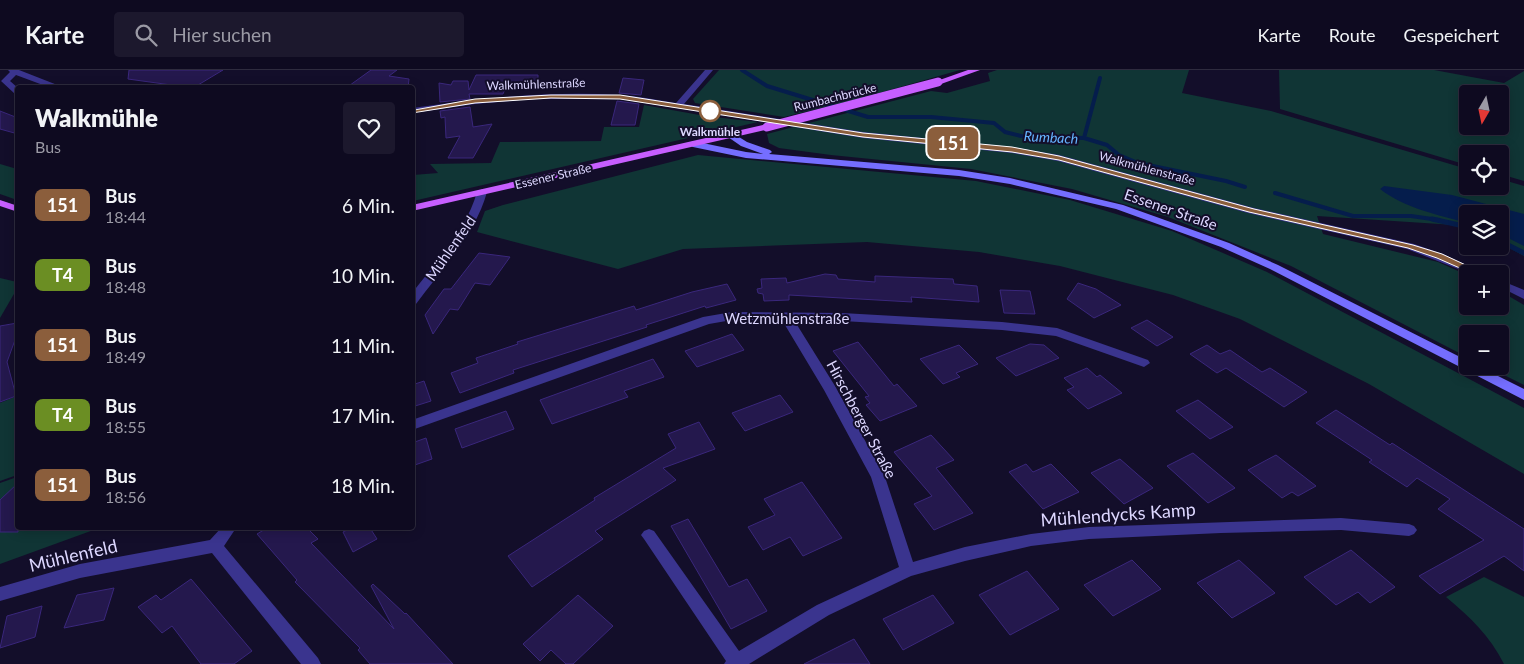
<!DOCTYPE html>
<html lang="de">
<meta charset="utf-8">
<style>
body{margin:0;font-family:Lato,sans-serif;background:#1c182d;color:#f1f3f6;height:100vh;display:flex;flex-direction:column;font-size:19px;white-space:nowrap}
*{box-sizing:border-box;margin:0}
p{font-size:16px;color:#9b9aa5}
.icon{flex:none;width:28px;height:28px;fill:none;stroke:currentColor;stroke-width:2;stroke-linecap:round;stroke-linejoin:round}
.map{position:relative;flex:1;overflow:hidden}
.panel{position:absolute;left:15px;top:15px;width:400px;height:445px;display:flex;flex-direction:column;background:#0e0a20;border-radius:5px;box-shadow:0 2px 12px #0003,0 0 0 1px #2e2b3e}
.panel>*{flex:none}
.badge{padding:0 10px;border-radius:8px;font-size:18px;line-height:32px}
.needle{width:32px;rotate:189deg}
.controls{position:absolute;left:1459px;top:15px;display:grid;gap:10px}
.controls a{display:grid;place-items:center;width:50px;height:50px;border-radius:5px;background:#0e0a20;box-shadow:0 2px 12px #0003,0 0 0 1px #2e2b3e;font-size:25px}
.map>.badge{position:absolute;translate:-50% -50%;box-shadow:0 0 0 2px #fff}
.round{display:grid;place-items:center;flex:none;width:52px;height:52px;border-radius:5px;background:#1c182d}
.overview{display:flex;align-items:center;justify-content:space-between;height:85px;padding:0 20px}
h1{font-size:24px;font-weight:800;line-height:38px}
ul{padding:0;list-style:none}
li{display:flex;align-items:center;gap:15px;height:70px;padding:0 20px}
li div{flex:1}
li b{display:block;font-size:19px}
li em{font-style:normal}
li .badge{min-width:55px;font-weight:700;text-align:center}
header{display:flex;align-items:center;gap:30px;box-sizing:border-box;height:70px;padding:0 25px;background:#0e0a20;border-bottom:1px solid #2e2b3e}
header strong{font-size:24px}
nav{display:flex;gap:28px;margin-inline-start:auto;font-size:18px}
.search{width:350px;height:45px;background:#1c182d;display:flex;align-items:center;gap:12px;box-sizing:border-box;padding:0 18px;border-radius:5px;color:#9b9aa5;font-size:19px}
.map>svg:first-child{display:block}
.green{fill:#103535;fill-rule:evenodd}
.water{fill:#051d4c}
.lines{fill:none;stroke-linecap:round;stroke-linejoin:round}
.stream-far1{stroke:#051d4c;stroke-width:4}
.stream{stroke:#051d4c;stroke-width:5}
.building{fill:#24184d;stroke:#3a277c}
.street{fill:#3a348e;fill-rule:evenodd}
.secondary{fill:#756eff;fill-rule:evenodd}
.primary{fill:#c75eff;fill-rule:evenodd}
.primary-bridge{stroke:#c75eff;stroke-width:9}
.line{fill:#8b5e3c;stroke:#fff}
.stop-dot{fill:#fff;stroke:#8b5e3c;stroke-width:2.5}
.labels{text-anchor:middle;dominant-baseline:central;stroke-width:4;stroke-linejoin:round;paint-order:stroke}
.far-street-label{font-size:12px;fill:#ddd7ff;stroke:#130e2a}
.far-stop-label{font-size:12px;font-weight:bold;fill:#ddd7ff;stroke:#130e2a}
.far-water-label{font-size:14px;font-style:italic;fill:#65b4ff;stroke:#130e2a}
.street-label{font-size:15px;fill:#ddd7ff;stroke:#130e2a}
.near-street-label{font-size:18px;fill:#ddd7ff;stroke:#130e2a}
</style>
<header>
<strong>Karte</strong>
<div class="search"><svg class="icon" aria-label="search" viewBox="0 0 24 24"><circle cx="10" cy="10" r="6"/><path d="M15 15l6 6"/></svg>Hier suchen</div>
<nav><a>Karte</a><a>Route</a><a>Gespeichert</a></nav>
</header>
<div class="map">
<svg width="1524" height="594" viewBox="0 0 1524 594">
<rect width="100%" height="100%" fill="#130e2a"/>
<!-- green -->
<path class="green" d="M719,0H960L861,28L784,47L695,33L693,29Z
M997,0H1189L1182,23L1271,41L1467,99L1468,116H1500V109L1524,116V186L1500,173V144H1468L1467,159L1455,155L1317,146L1323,164L1438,192L1467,205L1468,236H1500V221L1524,235V315L1486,296H1500V264H1468L1467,287L1291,196L1168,147L1072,119L971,99L831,85L779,78L769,73L767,64L931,21L947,23L990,11L988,3Z
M1279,0H1434L1504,13L1524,1V111L1500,104V84H1468L1467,95L1280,39ZM1468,24H1500V56H1468Z
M644,35L705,46L758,52L413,131V105L438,103L430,94L491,93L500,72L601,71L604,57H639Z
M698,85L976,111L1070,130L1172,161L1267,202L1524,338V404L1369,314L1240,249L1173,225L1060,196L979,182L867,172L683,179L618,199L477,162L485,141L503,135Z
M0,94L17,99V130L0,124Z
M0,208L17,212L18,217L0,248Z
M17,326V405L0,411V333Z
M17,407L18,458H99L0,494V413Z
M1484,507L1524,527V594H1504C1490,566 1470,547 1446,527Z"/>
<!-- water -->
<path class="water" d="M1384,116L1452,125L1524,144V176L1500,164V144H1468L1467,153C1439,145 1404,138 1380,119Z"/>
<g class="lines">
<!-- stream-far1 -->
<path class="stream-far1" d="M742,0L767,16L868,47H931L994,53L1005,62L1021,66L1084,68L1107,75L1119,85L1138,93L1226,111L1245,117
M1084,68L1100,8
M1275,123L1353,146H1411L1439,150"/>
<!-- stream -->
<path class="stream" d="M1432,149L1468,157
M1500,171L1524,183"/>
</g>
<!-- building -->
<path class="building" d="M129,0H223L193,18L128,9Z
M371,0H397L389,6L409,9L408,18H346Z
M476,5H538V17L505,19L503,24H469L470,29L440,32L439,13L451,15L453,11H468L469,20Z
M623,8L644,10L641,25L619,23Z
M617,31L639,34L635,55H611Z
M470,37L473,57L492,54L473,88H448L460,66L446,68L445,47L441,48L440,41Z
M0,41L18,48V64L0,59Z
M479,183L510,187L490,215L475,213L458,240L450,239L433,264L425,245L444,219H451Z
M825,204L836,205L838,209L875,212V206L953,209L954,214L977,216L979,232L911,227L912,232L789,225V230L764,231L763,224L758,223L757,219L762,218L761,209L786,208L787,213Z
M1078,213L1096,219L1121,235L1094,248L1067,229Z
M727,214L736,230L706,238L705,236L646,255L647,257L513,300L514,303L460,323L451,303L478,293L476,288L518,274L517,272L634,236L636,240L692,222Z
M1000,220L1030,221L1035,244L1004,243Z
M1147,250L1173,267L1157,276L1131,258Z
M17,253L15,270L7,292L16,326L0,332V256Z
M732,264L744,280L697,297L685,281Z
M858,272L894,316L897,314L917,336L880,351L866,335L870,333L865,327L869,326L833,281Z
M1030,274L1044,275L1059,288L1016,306L996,288Z
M959,275L978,294L956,303L960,307L943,314L920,289Z
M1207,275L1220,284L1230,280L1262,302L1270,298L1307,322L1284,337L1226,298L1217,303L1190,284Z
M653,289L664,307L624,321L628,327L552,354L540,330Z
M1087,298L1097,307L1100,305L1122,323L1088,339L1067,320L1074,317L1064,308Z
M424,311L431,331L412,337V315Z
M780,325L793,342L745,361L732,343Z
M1198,330L1233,357L1210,369L1176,341Z
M1336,340L1390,375L1392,373L1524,459V501L1504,486L1440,524L1419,506L1484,470L1438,439L1450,429L1417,408L1407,417L1369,392L1372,390L1316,353Z
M506,341L514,359L462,378L455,359Z
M699,352L715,379L663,398L676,410L595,461L603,469L532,517L508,486L595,430L594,428L676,378L668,364Z
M931,365L954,390L936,398L973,443L934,460L914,434L932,426L894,382Z
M426,368L432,389L412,396V373Z
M1193,383L1235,418L1208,433L1167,396Z
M1276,385L1316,416L1298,426L1292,422L1282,428L1248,400Z
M1120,389L1153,418L1124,434L1091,403Z
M1026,394L1033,402L1051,394L1079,422L1043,439L1009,402Z
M802,412L842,468L803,486L790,467L763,480L748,457L775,445L764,429Z
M18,413V462H0V430Z
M688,449L729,517L747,509L767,541L731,559L671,456Z
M267,458H307L318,469L311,473L394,559L371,516L373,514L405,544L406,543L453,594H370L358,580L360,578L295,512L297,510L257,464Z
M351,458H370L377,469L353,482L343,462Z
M1351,480L1395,517L1370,533L1358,522L1336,535L1304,507Z
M1132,490L1161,519L1113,546L1084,515Z
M1239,490L1275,523L1232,548L1197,513Z
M1027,501L1059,539L1010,565L979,525Z
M191,509L252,581L234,594H201L172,556L162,563L138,537L156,525L161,530Z
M114,518L104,550L64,558L77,525Z
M578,525L613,556L573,594H566L551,580L540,591L523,574Z
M933,525L954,553L903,580L883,549Z
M42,536L35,567L0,578L7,546Z
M854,569L870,594H804Z"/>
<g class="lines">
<!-- street -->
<path class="street" d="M8,0H19L65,18H51L16,5L10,11L18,18V24H15L1,11L10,2Z
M705,0H713L684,34L863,62L1012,77L1059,85L1254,138L1414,174L1443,184L1486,204H1471L1407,179L1248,143L1058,91L1012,83L863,68L620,29H532L475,34L412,43V38C481,28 550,21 619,25C638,26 657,30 676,33Z
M482,119L487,122C475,165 442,199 416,234L412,235V223C437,191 466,161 477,122Z
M1500,210L1524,220V229L1500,217Z
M732,242L842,243L1002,252L1057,258L1148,290L1150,293L1144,297L1056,266L1002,260L842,251L794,250L835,316L885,407L913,492L965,477L1031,464L1089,457L1341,448L1409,454L1414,456L1417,460L1414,464L1409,466L1341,460L1221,463L1089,469L1031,476L965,491L911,506L829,545L749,594H724L726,591L644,469L641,465L644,461L649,459L654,461L739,581L817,535L899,497L871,407L824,320L782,250H732L709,254L412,360V350L703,247Z
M221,458H236L224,476L318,588L321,594H301L212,483L80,508L0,531V517L80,494L210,470Z"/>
<!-- secondary -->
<path class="secondary" d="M731,62L747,72L770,80L772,82L769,84L959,100L1010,108L1123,135L1229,173L1278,195L1468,291V296H1478L1524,319V330L1270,199L1221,177L1116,139L1010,114L959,106L746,88L693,77L688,74L693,71L746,82L763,84L741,76L728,67L727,65Z"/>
<!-- primary -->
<path class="primary" d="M968,0H980L941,14L934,12Z
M767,54L771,57L770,59L412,141V135Z
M0,130L18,136V142L0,136Z"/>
<!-- primary-bridge -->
<path class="primary-bridge" d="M767,57L938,12"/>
</g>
<!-- line -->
<path class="line" d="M551,25H620L863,63L1012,77L1059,86L1254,139L1413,175L1442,184L1485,204L1484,206H1478L1437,188L1408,178L1249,142L1059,90L1012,82L863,67L620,29L551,28L475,33L412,43L409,41L475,29Z"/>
<!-- markers -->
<circle class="stop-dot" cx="710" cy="41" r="10"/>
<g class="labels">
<!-- far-street labels -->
<g class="far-street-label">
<text transform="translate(536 14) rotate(-2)">Walkmühlenstraße</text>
<text transform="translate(835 27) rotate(-14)">Rumbachbrücke</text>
<text transform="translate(1147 98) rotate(15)">Walkmühlenstraße</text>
<text transform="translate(553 106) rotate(-13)">Essener Straße</text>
</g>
<!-- far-stop labels -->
<g class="far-stop-label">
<text x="710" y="61">Walkmühle</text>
</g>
<!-- far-water labels -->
<g class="far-water-label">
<text transform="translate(1051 67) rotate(3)">Rumbach</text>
</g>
<!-- street labels -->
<g class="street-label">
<text transform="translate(1171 139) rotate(19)">Essener Straße</text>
<text transform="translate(450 178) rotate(-55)">Mühlenfeld</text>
<text x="787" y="248">Wetzmühlenstraße</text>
<text transform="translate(862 349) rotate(62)">Hirschberger Straße</text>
</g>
<!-- near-street labels -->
<g class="near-street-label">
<text transform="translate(1118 444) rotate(-4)">Mühlendycks Kamp</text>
<text transform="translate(73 485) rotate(-13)">Mühlenfeld</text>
</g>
</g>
</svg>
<div class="controls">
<a><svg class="needle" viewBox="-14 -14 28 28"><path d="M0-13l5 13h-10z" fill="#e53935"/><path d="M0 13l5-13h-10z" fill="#9b9aa5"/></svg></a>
<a><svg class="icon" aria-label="locate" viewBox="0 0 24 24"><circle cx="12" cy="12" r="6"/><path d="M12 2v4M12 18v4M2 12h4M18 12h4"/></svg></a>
<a><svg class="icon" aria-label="layers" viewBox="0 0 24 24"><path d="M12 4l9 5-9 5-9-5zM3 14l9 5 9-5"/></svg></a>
<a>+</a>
<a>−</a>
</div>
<b class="badge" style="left:953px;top:73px;background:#8b5e3c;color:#fff">151</b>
<section class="panel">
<div class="overview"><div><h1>Walkmühle</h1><p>Bus</p></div><a class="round"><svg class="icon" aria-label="heart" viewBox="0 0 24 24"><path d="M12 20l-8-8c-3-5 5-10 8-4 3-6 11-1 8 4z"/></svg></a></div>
<ul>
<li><span class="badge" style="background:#8b5e3c;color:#fff">151</span><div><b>Bus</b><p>18:44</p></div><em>6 Min.</em></li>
<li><span class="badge" style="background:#6b8e23;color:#fff">T4</span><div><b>Bus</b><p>18:48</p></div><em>10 Min.</em></li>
<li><span class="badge" style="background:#8b5e3c;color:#fff">151</span><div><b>Bus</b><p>18:49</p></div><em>11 Min.</em></li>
<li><span class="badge" style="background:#6b8e23;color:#fff">T4</span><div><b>Bus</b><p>18:55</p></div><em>17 Min.</em></li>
<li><span class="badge" style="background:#8b5e3c;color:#fff">151</span><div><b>Bus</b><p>18:56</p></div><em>18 Min.</em></li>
</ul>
</section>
</div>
